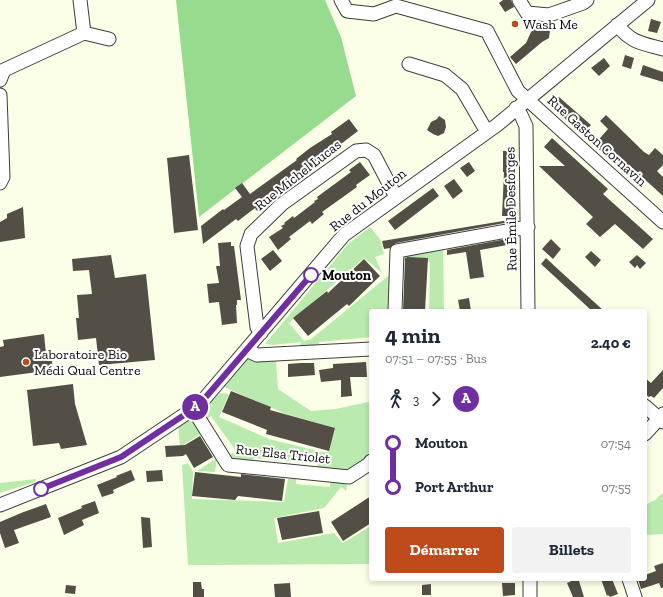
<!DOCTYPE html>
<html lang="fr">
<meta charset="utf-8">
<style>
body{margin:0;font-family:"Zilla Slab",serif;background:#f2f2f3;color:#1f2937;height:100vh;display:flex;flex-direction:column;font-size:15px;white-space:nowrap}
*{box-sizing:border-box;margin:0}
p{font-size:13px;color:#747a83}
.icon{flex:none;width:22px;height:22px;fill:none;stroke:currentColor;stroke-width:2;stroke-linecap:round;stroke-linejoin:round}
.map{position:relative;flex:1;overflow:hidden}
.sheet{position:absolute;left:369px;top:309px;width:278px;height:272px;display:flex;flex-direction:column;background:#fff;border-radius:4px;box-shadow:0 2px 6px #0003}
.sheet>*{flex:none}
.badge{padding:0 8px;border-radius:13px;font-size:14px;line-height:26px}
.map>.badge{position:absolute;translate:-50% -50%;box-shadow:0 0 0 2px #fff}
.legs{display:flex;align-items:center;gap:6px;height:44px;padding:0 16px;font-size:13px}
.legs p{margin-inline-start:auto}
.headline{display:flex;align-items:center;justify-content:space-between;height:68px;padding:0 16px}
h1{font-size:22px;font-weight:700;line-height:30px}
.action{display:flex;gap:8px;margin-top:auto;padding:8px 16px}
.action a{flex:1;height:46px;border-radius:4px;background:#bf4a1c;color:#fff;font-size:16px;font-weight:700;line-height:46px;text-align:center}
.action a+a{background:#f2f2f3;color:#1f2937}
ul{padding:0 16px;list-style:none}
li{display:flex;align-items:center;gap:14px;height:44px;font-size:15px}
li i{display:grid;place-items:center;width:6px;height:100%;margin:0 5px;background:currentColor}
li i::after{content:'';width:10px;height:10px;margin:-5px;border:3px solid;border-radius:50%;background:#fff}
li p{margin-inline-start:auto}
li:first-child i{background:linear-gradient(#0000 50%,currentColor 0)}
li:last-child i{background:linear-gradient(currentColor 50%,#0000 0)}
.map>svg:first-child{display:block}
.green{fill:#bbeaaf}
.forest{fill:#97dc8e}
.building{fill:#534f46}
.lines{fill:none;stroke-linecap:round;stroke-linejoin:round}
.minor-casing{stroke:#3d3d3d;stroke-width:15}
.minor{stroke:#fff;stroke-width:13}
.line-1-casing{stroke:#fff;stroke-width:9}
.line-1{stroke:#6f2fa0;stroke-width:6}
.poi-dot{fill:#bf4a1c;stroke:#fff;stroke-width:1.5}
.stop-1-dot{fill:#fff;stroke:#6f2fa0;stroke-width:2}
.labels{text-anchor:middle;dominant-baseline:central;stroke-width:4;stroke-linejoin:round;paint-order:stroke}
.poi-label{font-size:14px;fill:#0a0a0a;stroke:#fff;text-anchor:start}
.street-label{font-size:14px;fill:#0a0a0a;stroke:#fff}
.stop-label{font-size:14px;font-weight:bold;fill:#0a0a0a;stroke:#fff;text-anchor:start}
</style>
<div class="map">
<svg width="663" height="597" viewBox="0 0 663 597">
<rect width="100%" height="100%" fill="#fcffe7"/>
<!-- green -->
<path class="green" d="M370,227L380,239L384,254L375,257L382,273L364,258L289,323L304,341L311,339L393,272L391,311H371V337L319,342L318,349L300,351V343L302,342L272,345L265,344L348,244Z
M443,247L444,311H429L430,262L403,261V258L406,253Z
M248,359L254,361H276L278,389L311,411L336,409L368,402L371,404V452L361,464L346,473L316,470L320,458L317,463L254,458L251,465L234,463L230,455L236,451L211,416L205,420L203,416L207,405L220,393L229,394L219,417L269,439L322,452H328L335,430V428L286,414L224,387Z
M189,420L194,423L202,433L180,447L178,424Z
M217,458L215,472L197,471Z
M188,463L193,472L192,499L284,502L288,479H296V484L330,487V480L343,482L347,485L346,491L341,487L324,508L274,518L278,543L334,533L343,543L371,526V564L188,565L182,465Z
M36,479L35,482L0,493V483Z
M663,493V534L645,535V505L655,500Z"/>
<!-- forest -->
<path class="forest" d="M176,0H325L341,37L356,96L199,217Z"/>
<!-- building -->
<path class="building" d="M503,0H511L514,7L505,12L499,3Z
M651,19L661,22L657,33L648,31Z
M537,26L550,30L549,38L542,42L516,64L510,57L526,43L531,32Z
M625,55L634,58L631,69L622,66Z
M604,58L610,66L599,76L591,68Z
M643,65L663,72V82L640,75Z
M559,97L591,125L585,132L578,126L576,129L558,112L560,109L553,103Z
M606,115L644,152L649,155L655,148L663,155V165L657,171L663,177V196L629,165L624,171L594,145L608,129L600,121Z
M439,116L445,120L446,127L444,133L438,136L433,134L427,130L431,122L437,119Z
M349,119L358,131L337,147L338,149L310,171L292,184V183L257,211L255,208L238,221L236,219L203,244L201,226L223,209L224,210L242,197L235,188L242,183L250,194L297,160L296,159L310,148L332,134L331,132Z
M552,138L608,189L603,194L653,239L643,249L615,224L600,237L586,224L593,217L539,166H565L544,147Z
M503,151H514L515,216H502L504,172H503Z
M189,155L198,230L174,233L167,158Z
M360,162L370,175L356,185L357,187L322,212L324,214L312,224L310,221L289,237L291,239L278,250L269,237L283,228L281,226L285,224L284,223L293,216L294,218L315,202L314,201L318,199L317,197L351,172L349,170Z
M469,162L475,171L467,177L460,168Z
M454,179L463,191L453,199L444,186Z
M433,188L439,196L395,230L388,221Z
M23,207L25,238L0,242V222L7,218V214Z
M509,220L510,222L396,243L390,248L384,249L382,241Z
M511,238L512,244L480,250L484,277L470,279L466,252L447,255V250Z
M551,239L561,249L553,259L542,249Z
M231,242V246H234L241,300H237V305H236L237,323L222,325L219,302L209,303L207,284L219,283L216,266H220L218,243Z
M273,250L282,261L270,271L261,259Z
M591,251L601,260L595,267L585,257Z
M111,255L115,278L146,274L155,360L99,365L96,338L78,340L76,318H79L77,295L92,294L89,270L73,271L72,259Z
M637,255L646,263L640,269L637,265L635,268L629,262Z
M408,257L428,258L425,311H403L405,258Z
M546,258L560,271L604,311H592L541,264Z
M364,259L380,276L349,306L347,304L308,336L293,318L327,291L328,293Z
M469,298L471,311H460L458,300Z
M44,334L46,354H51L53,370L0,377V347L4,346L3,340Z
M366,362L367,377H350L352,396L341,397V380L321,382L319,370L333,368V364Z
M300,363H314L315,375L288,377V364Z
M663,370V388L654,398L651,396L649,397L645,394V378L651,383Z
M73,384L75,404L87,445L61,449L59,443L33,446L27,390Z
M231,391L271,407L270,410L335,428L329,451L266,434L267,430L222,412Z
M200,436L213,457L194,468L186,454L183,456L166,457L165,446L185,445Z
M131,470L135,480L113,490L114,493L102,497L97,485L117,477L116,476Z
M162,470L163,481L147,482L146,471Z
M195,472L241,477V474L285,479L282,501L238,496L235,500L192,496Z
M371,496V523L343,541L331,522Z
M95,501L99,513L82,520L84,525L64,535L58,518L82,508L81,506Z
M46,504L51,517L14,530L19,543L5,548L0,533V522L21,513Z
M319,511L323,533L282,540L277,518Z
M141,517L150,518L152,547L143,548Z
M663,563V588H661L659,583L641,589L638,579H645V575L656,571L654,566Z
M576,579V581H579L584,597H573L567,583Z
M601,579H612L618,594L610,597L608,595L607,596Z
M193,582H201L202,589H204V597H193Z
M290,583L291,597H275L274,584Z
M502,583H515V595L503,596Z
M431,584V595H422V585Z
M66,585L76,586L75,594L65,593Z"/>
<g class="lines">
<defs>
<path id="minor" d="M80,0L84,33
M341,0L347,11L374,14L396,6L487,31L518,91L663,222
M519,0L527,13L549,15L583,3L587,0
M617,25C632,43 641,43 663,49
M409,64L445,75L462,89L487,132
M0,80L4,70L84,33L109,39
M0,95L3,177L0,183
M516,108L521,115L526,126L528,311
M395,311L397,251L528,227
M261,333L257,327L247,246L251,234L282,204L356,151L366,150L374,155L396,197
M246,350L257,355L371,349
M645,406L663,422
M193,409L228,465L349,477L369,464L371,461
M645,434L663,414
M0,505L121,457L193,409L205,398L344,235L497,125L648,0
M530,579V597
M629,579L635,597"/>
</defs>
<!-- minor casing -->
<use href="#minor" class="minor-casing"/>
<!-- minor -->
<use href="#minor" class="minor"/>
</g>
<g class="lines">
<defs>
<path id="line-1" d="M41,489L121,457L193,409L205,398L311,275"/>
</defs>
<!-- line-1 casing -->
<use href="#line-1" class="line-1-casing"/>
<!-- line-1 -->
<use href="#line-1" class="line-1"/>
</g>
<!-- markers -->
<g class="poi-dot">
<circle cx="515" cy="24" r="4"/>
<circle cx="26" cy="362" r="4"/>
</g>
<g class="stop-1-dot">
<circle cx="311" cy="275" r="7"/>
<circle cx="41" cy="489" r="7"/>
</g>
<g class="labels">
<!-- poi labels -->
<g class="poi-label">
<text x="523" y="24">Wash Me</text>
<text x="34" y="354">Laboratoire Bio<tspan x="34" dy="16">Médi Qual Centre</tspan></text>
</g>
<!-- street labels -->
<g class="street-label">
<text transform="translate(597 141) rotate(42)">Rue Gaston Cornavin</text>
<text transform="translate(298 175) rotate(-38)">Rue Michel Lucas</text>
<text transform="translate(368 200) rotate(-38)">Rue du Mouton</text>
<text transform="translate(511 209) rotate(-91)">Rue Émile Desforges</text>
<text transform="translate(283 454) rotate(6)">Rue Elsa Triolet</text>
</g>
<!-- stop labels -->
<g class="stop-label">
<text x="322" y="275">Mouton</text>
</g>
</g>
</svg>
<b class="badge" style="left:195px;top:407px;background:#6f2fa0;color:#fff">A</b>
<section class="sheet">
<div class="headline"><div><h1>4 min</h1><p>07:51 – 07:55 · Bus</p></div><b>2.40 €</b></div>
<div class="legs"><svg class="icon" aria-label="walk" viewBox="0 0 24 24"><circle cx="13" cy="4" r="2"/><path d="M13 8l-2 6 4 7M11 14l-3 7M7 12l3-4h3l4 4"/></svg>3<svg class="icon" aria-label="forward" viewBox="0 0 24 24"><path d="M9 5l7 7-7 7"/></svg><b class="badge" style="background:#6f2fa0;color:#fff">A</b></div>
<ul>
<li><i style="color:#6f2fa0"></i><b>Mouton</b><p>07:54</p></li>
<li><i style="color:#6f2fa0"></i><b>Port Arthur</b><p>07:55</p></li>
</ul>
<div class="action"><a>Démarrer</a><a>Billets</a></div>
</section>
</div>
